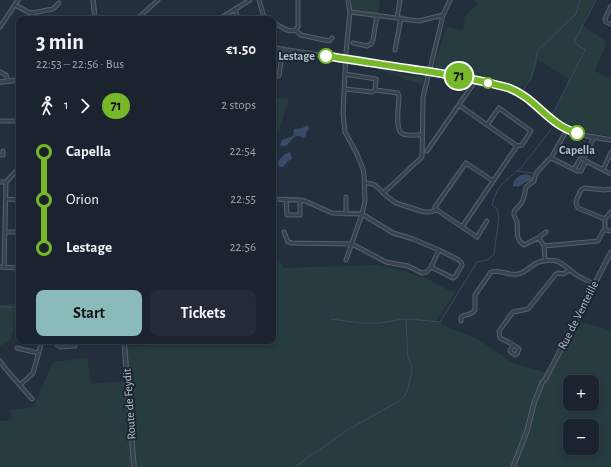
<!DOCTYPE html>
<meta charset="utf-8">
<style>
body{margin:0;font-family:"Alegreya Sans",sans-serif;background:#242b36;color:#f1f3f6;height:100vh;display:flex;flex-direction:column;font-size:15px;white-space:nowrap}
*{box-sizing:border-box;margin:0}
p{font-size:13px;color:#a0a4aa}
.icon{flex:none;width:22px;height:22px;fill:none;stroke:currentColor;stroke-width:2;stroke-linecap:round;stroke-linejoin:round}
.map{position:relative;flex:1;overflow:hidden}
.side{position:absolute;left:16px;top:16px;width:260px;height:328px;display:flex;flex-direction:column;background:#1b232e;border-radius:8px;box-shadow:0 2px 6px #0003,0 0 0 1px #39404a}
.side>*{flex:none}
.badge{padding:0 8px;border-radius:13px;font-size:14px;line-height:26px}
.buttons{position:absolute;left:563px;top:375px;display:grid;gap:8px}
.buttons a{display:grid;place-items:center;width:36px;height:36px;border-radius:8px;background:#1b232e;box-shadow:0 2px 6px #0003,0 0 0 1px #39404a;font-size:20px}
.map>.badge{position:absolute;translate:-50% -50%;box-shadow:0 0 0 2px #fff}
.legs{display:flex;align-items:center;gap:6px;height:44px;padding:0 20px;font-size:13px}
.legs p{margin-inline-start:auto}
.overview{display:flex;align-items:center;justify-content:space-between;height:68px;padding:0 20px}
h1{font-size:22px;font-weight:600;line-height:30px}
.cta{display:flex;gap:8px;margin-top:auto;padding:8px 20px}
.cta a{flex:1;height:46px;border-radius:8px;background:#8bbbb9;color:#111;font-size:16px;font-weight:600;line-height:46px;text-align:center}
.cta a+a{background:#242b36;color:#f1f3f6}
ul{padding:0 20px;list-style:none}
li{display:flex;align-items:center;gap:14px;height:48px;font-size:15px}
li i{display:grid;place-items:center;width:6px;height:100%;margin:0 5px;background:currentColor}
li i::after{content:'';width:10px;height:10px;margin:-5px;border:3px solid;border-radius:50%;background:#1b232e}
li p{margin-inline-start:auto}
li:first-child i{background:linear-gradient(#0000 50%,currentColor 0)}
li:last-child i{background:linear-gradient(currentColor 50%,#0000 0)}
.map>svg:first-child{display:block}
.green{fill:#263c3f;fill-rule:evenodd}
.water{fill:#394c67}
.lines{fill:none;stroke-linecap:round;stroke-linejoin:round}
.stream{stroke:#394c67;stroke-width:1}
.minor-casing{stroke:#565f6c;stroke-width:5}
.tertiary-casing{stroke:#565f6c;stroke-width:5.5}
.minor{stroke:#38414e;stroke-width:3}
.tertiary{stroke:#38414e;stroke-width:3.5}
.line-1-casing{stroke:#fff;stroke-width:9}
.line-1{stroke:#76b82a;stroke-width:6}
.stop-1-dot{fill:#fff;stroke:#76b82a;stroke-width:2}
.labels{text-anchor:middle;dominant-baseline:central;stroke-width:4;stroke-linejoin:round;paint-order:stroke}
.stop-label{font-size:12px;font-weight:bold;fill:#b4bcc9;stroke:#1d2633;text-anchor:end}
.street-label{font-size:12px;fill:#b4bcc9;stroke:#1d2633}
</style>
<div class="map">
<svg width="611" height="467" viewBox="0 0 611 467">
<rect width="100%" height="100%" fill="#242f3e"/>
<!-- green -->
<path class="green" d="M351,0H380L378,14L352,10Z
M472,0H595L582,25L607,42L595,71L611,79V136L595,134L572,127L552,117L569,79L538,60L531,79L520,88L506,83L434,67L446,27L463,30L465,16L478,3Z
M378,68L413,77L425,75L422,86L420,83L413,82Z
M273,97L289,99L279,130L273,127Z
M273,253L284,268L377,265L407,272L426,278L450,291L455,292L437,320L451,329L476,338L513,363L550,374L578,321L610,330L611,326V467H515L525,443L521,440L510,467H0V421L12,420L10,410L33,407L53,362L87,358L91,384L124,381L123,347L203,341H273ZM570,382H592V404H570ZM570,426H592V448H570Z
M19,304V310L11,339L2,345H0V305Z"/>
<!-- water -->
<path class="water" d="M308,125L309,129L306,132V136L303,138C294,132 292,141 286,146H282L280,145L282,140L293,136L294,129L302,128Z
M290,152L292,159L288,161L283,167H279L278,161L285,154Z
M527,174L532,177L531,181L526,182L518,187L513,186C514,177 520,175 527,174Z"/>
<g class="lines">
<!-- stream -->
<path class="stream" d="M523,89L531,79L538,50L576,14L580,0
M552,115L585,50L574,42L596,0
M517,171L522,167L551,129
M0,307H19
M331,319C347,321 364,324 379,323C389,322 398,319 408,319
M127,350L136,467
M295,467L349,429L399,401L405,396L408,388L412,370L411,365L408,357L406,322L409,319L440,322L477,262L487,260L494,254L499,217L497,209L492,205C497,186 503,183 517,171L533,173"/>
<defs>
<path id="minor" d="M259,0L263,14L267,19
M298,0V27L295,30L301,35L329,41L332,38
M15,5L28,12L32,13L53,9L59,3
M611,6L605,19L606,22L611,24
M235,9L238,19
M350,12L419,21L443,15
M397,18L400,0
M137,19L158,0
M219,19L250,0
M273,22C280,26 288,33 295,30
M0,27L18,0
M353,43L367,46L371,44L373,40L377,15
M395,50L401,18
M0,72L6,75L8,81
M276,76H279L283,49
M345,89L372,92L375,90L376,79L345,74
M375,90L398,93L399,97C399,105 394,131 403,134C407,136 418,135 422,135
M459,105L517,146L462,227
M0,121H19
M487,125L499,108L531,131L522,145L517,146
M564,135L551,158L548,160L538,171L535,176L534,181L526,187C525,193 524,201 520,205C518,208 514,209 514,213C513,215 516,219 517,222C518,230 515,240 524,245L538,238L541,241L544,246L598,241L603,231L606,230L611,231
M427,151L476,80
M0,155H3V151
M551,158L577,171H581L586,161L583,159
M586,161L611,174
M574,169L580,159H583L594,137
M603,170L611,152
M0,182H6L19,168
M365,183C374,183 377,186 383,193L391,186L422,157L423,104V97L441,24L443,15L450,0
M383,193L389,198L396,203L424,212H430L437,210
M6,199L19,200
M273,199L300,200L305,201L332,213L362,214L393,233L413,239L439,250L459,260L461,262L462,265L455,277L453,278L431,267L427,272L422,273L408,266L386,262L352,244L292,243L288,242L284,232
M286,199L287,215H300V200
M437,210L435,207L466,163L493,181
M437,210L477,237L487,221
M346,214V197
M605,219L578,208C573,202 579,195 581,190L584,188L605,190L611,189
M605,230V219L611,212
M5,232H19
M538,238L546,232
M544,246L545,261
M346,260L362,214L365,201L364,175L363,169L357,154L345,132L343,113L346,52L350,12L348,0
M0,267L19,268
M4,267L6,182
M431,267L439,250
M461,321V317C467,313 471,316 475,310V295L491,272C499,269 509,276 518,274C526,273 532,264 539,262C559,257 561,263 575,274C581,278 588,281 594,284
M59,341L57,345L61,347L75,346
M513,345L510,351L511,352L515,355L517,354L519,349C513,344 506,341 500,338L499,331L513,312L528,309L556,274L558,273L563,274L570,270
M17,348L38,353
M0,361L4,367L32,399
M20,385L33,373L42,341"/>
<path id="tertiary" d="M93,0L95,19
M273,48C318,55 363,62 409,69C441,74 473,78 504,87C527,94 539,113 559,125C574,135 593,137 611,140
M0,82L19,80
M124,341L134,467
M513,467L527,431L534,403L542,383L546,378L611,252"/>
</defs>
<!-- minor casing -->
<use href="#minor" class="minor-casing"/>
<!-- tertiary casing -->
<use href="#tertiary" class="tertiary-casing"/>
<!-- minor -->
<use href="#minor" class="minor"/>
<!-- tertiary -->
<use href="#tertiary" class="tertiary"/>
</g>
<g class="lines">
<defs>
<path id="line-1" d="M326,56C361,61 396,67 432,72C450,75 467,78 485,82C493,84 501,86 509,88C536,98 548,125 577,133"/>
</defs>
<!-- line-1 casing -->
<use href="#line-1" class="line-1-casing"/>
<!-- line-1 -->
<use href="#line-1" class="line-1"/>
</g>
<!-- markers -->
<g class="stop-1-dot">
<circle cx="326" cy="56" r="7"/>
<circle cx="488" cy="83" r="5"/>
<circle cx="577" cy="133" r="7"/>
</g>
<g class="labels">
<!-- stop labels -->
<g class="stop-label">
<text x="315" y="56">Lestage</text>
<text x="577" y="150" text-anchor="middle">Capella</text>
</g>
<!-- street labels -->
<g class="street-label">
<text transform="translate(578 315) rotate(-63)">Rue de Venteille</text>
<text transform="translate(129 404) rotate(-94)">Route de Feydit</text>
</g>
</g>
</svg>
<div class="buttons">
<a>+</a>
<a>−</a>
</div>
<b class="badge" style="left:459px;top:76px;background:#76b82a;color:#111">71</b>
<section class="side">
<div class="overview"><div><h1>3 min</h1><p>22:53 – 22:56 · Bus</p></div><b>€1.50</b></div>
<div class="legs"><svg class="icon" aria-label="walk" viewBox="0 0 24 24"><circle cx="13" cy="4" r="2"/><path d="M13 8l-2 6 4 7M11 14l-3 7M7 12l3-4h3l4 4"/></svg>1<svg class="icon" aria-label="forward" viewBox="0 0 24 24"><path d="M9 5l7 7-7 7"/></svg><b class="badge" style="background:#76b82a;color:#111">71</b><p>2 stops</p></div>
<ul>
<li><i style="color:#76b82a"></i><b>Capella</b><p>22:54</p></li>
<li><i style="color:#76b82a"></i><span>Orion</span><p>22:55</p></li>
<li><i style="color:#76b82a"></i><b>Lestage</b><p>22:56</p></li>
</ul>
<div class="cta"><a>Start</a><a>Tickets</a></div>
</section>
</div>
